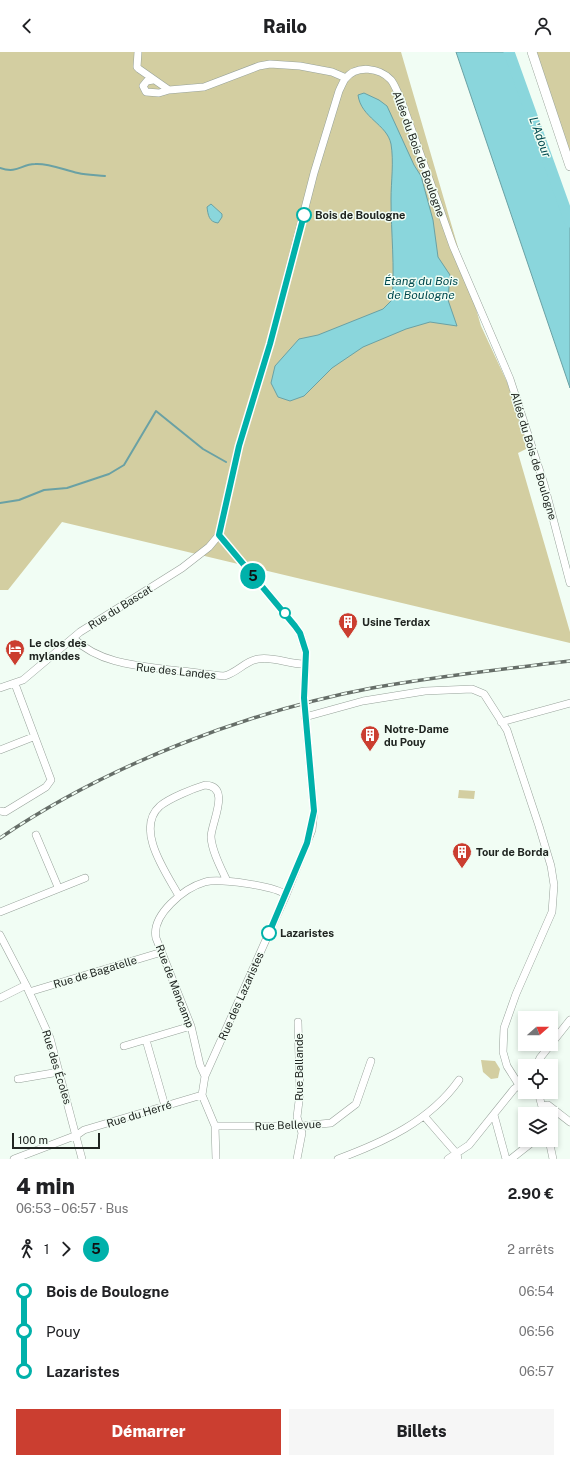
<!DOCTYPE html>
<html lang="fr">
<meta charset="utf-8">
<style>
body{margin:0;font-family:"Public Sans",sans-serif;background:#f6f6f6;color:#202124;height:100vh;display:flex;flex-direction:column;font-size:15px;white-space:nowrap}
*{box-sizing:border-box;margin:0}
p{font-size:13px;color:#757577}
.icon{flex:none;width:22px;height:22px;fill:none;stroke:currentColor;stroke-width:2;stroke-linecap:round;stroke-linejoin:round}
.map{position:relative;height:1107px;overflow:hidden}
.side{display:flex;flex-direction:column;background:#fff;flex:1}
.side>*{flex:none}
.badge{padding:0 8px;border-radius:13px;font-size:14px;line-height:26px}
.needle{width:26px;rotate:69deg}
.controls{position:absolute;left:518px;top:959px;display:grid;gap:8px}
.controls a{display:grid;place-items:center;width:40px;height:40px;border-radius:0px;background:#fff;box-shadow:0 2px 6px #0003;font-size:20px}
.scale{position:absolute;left:12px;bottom:10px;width:88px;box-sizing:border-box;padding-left:4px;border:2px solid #202521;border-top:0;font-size:11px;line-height:14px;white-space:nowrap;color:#202521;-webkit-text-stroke:3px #f1fdf4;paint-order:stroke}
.map>.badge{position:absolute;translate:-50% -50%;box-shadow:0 0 0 2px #fff}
.legs{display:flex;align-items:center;gap:6px;height:44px;padding:0 16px;font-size:13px}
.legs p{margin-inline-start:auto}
.head{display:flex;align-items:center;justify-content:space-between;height:68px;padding:0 16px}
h1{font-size:22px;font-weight:800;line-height:30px}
.cta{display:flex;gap:8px;margin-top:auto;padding:8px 16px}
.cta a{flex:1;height:46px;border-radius:0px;background:#cb3e30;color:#fff;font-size:16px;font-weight:800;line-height:46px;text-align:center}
.cta a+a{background:#f6f6f6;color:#202124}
ul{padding:0 16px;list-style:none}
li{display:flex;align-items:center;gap:14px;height:40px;font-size:15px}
li i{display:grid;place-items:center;width:6px;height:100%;margin:0 5px;background:currentColor}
li i::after{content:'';width:10px;height:10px;margin:-5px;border:3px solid;border-radius:50%;background:#fff}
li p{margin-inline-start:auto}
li:first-child i{background:linear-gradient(#0000 50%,currentColor 0)}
li:last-child i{background:linear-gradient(currentColor 50%,#0000 0)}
header{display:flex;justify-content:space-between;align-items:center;height:52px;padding:0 16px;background:#fff;font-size:18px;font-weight:800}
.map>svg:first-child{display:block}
.green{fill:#d3cea1}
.water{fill:#8ad6dc;stroke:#6aa1a4}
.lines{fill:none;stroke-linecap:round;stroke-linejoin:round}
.stream{stroke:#6aa1a4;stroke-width:2}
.river{stroke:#8ad6dc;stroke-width:11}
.minor-casing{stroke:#97a29a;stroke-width:8}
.major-casing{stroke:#97a29a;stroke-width:10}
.minor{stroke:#fff;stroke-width:7}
.major{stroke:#fff;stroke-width:9}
.rail-casing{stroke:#666e68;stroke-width:3.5}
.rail{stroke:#f1fdf4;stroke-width:2;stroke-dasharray:6;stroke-linecap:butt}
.line-1-casing{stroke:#fff;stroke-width:9}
.line-1{stroke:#00b1aa;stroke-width:6}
.stop-1-dot{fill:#fff;stroke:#00b1aa;stroke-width:2}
.labels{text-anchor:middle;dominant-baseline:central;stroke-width:3;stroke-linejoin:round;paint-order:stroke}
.street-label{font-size:11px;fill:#202521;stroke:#f1fdf4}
.stop-label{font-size:11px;font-weight:bold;fill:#202521;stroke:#f1fdf4;text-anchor:start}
.poi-label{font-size:11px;font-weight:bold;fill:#202521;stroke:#f1fdf4;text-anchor:start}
.water-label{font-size:12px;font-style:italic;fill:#004a4f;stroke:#f1fdf4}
</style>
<header><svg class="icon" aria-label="back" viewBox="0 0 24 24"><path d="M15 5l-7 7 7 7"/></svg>Railo<svg class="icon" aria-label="person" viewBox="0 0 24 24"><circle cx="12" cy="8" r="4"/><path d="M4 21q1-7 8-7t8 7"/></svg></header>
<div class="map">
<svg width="570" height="1107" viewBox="0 0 570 1107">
<rect width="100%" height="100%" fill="#f1fdf4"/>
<!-- green -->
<path class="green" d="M0,0H401L481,274L507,330L524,379L526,397L518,401L570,580V591L62,470L8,538H0Z
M532,0H570V111Z
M459,738L475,739L474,747L458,746Z
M481,1008L495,1009L500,1017L498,1026L491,1027L483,1020Z"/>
<!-- water -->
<path class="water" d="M456,0H509L570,170V336Z
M364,41L379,48L387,54L414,113L421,124L433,168L438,205L450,223L448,248L457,274L430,270L406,277L363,295L332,316L304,344L290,349L278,345L271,331L275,314L299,287L318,283L383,257L392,248C395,215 391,181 391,147C391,130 394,110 391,92C387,72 361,66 358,43Z
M211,152L222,162V165L218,171C209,170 208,163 207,155Z"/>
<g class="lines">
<!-- stream -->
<path class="stream" d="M0,116C18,122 21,112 35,112C49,111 64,118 78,121C87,123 96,123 105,124
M0,451L19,448L44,438L67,436L109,422L124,413L156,359L203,397L226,410"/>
<!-- river -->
<path class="river" d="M509,0L570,170"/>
<defs>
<path id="minor" d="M138,0L137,15L139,17L169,38L204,35L259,14L270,12L300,14L332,20L346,26
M153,28L147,29L143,34L146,40L159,41L169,38
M73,586C102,614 144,614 181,619C196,620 210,623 224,624C237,621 245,609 258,607C274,604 290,613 306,612
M0,636L23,628L80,580L182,516L209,495L219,483L239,394L270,292L314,121L339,39C341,35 343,30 345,27C357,12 380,16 391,28C395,33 397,40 400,45L453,194L510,327L544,432L570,531
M305,665L363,649L425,639L472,637L484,642L507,678L539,774L551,814L554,833L552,860L516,942L504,976L503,1000L507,1014L519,1033
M501,670L570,651
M0,698L33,685
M0,759L5,760L46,735L51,728L15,632
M36,783L58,835
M179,844C167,822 134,777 160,754C170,746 192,737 205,733C232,734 211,771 211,785C212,800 221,816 227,829
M0,860L85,826
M0,883L26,933L50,986L82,1107
M29,940L162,900
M0,946L26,933
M146,988L165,1054
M551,992L570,968
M124,994L191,974
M536,1014L540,1006L551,992
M205,1024L200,1013L191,974L156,886C151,863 184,836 205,830C219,826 276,834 286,843
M18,1027L59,1020
M538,1040L544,1062
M543,1054L548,1053L570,1070
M494,1063L506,1107
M425,1065L457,1102L458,1107
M215,1074H300L331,1071L356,1052L371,1009
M549,1088L553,1107
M14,1107L77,1083L84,1078L202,1043
M216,1107L215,1074L202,1043L205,1024L286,843L312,778L314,759L304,647L306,600L300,581L295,574L219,483
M297,1107L302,1081L297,1065L300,1041L298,970
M338,1107C384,1090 430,1069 459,1028
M448,1107L469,1093L514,1037L525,1029
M511,1107L535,1088"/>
<path id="major" d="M532,0L570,114"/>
</defs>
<!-- minor casing -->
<use href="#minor" class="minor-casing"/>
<!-- major casing -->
<use href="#major" class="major-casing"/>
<!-- minor -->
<use href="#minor" class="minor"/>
<!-- major -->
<use href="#major" class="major"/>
<defs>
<path id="rail" d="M0,786C106,714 245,660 372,636C437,624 504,617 570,609"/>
</defs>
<!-- rail casing -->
<use href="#rail" class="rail-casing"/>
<!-- rail -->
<use href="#rail" class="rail"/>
</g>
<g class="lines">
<defs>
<path id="line-1" d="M269,881L307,791L314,759L304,646L306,600L300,581L295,574L219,483L239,394L270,292L304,163"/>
</defs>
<!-- line-1 casing -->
<use href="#line-1" class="line-1-casing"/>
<!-- line-1 -->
<use href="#line-1" class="line-1"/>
</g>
<!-- icons -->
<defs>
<symbol id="building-pin" viewBox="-11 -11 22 30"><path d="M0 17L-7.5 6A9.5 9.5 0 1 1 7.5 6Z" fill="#cb3e30" stroke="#f1fdf4"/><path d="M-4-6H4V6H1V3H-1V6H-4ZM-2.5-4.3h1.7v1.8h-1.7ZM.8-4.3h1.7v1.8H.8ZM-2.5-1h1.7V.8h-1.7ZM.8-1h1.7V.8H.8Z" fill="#fff"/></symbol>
<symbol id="hotel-pin" viewBox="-11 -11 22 30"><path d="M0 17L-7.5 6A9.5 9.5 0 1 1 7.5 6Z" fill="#cb3e30" stroke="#f1fdf4"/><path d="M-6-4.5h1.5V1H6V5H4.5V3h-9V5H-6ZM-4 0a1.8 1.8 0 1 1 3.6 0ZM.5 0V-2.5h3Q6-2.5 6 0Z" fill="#fff"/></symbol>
</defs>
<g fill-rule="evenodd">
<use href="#building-pin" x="337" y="559" width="22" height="30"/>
<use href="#hotel-pin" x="4" y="586" width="22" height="30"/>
<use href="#building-pin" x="359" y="672" width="22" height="30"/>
<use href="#building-pin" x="451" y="789" width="22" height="30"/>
</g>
<!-- markers -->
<g class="stop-1-dot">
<circle cx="304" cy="163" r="7"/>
<circle cx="285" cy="561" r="5"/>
<circle cx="269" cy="881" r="7"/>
</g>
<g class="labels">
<!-- street labels -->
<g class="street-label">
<text transform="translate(419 102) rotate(70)">Allée du Bois de Boulogne</text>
<text transform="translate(534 404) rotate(73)">Allée du Bois de Boulogne</text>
<text transform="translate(120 555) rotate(-32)">Rue du Bascat</text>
<text transform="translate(176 619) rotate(6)">Rue des Landes</text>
<text transform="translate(95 920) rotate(-17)">Rue de Bagatelle</text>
<text transform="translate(175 934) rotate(69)">Rue de Mancamp</text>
<text transform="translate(241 944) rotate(-66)">Rue des Lazaristes</text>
<text transform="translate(57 1015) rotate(73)">Rue des Écoles</text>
<text transform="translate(299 1015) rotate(-90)">Rue Ballande</text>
<text transform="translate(139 1062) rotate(-17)">Rue du Herré</text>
<text transform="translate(288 1073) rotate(-2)">Rue Bellevue</text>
</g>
<!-- stop labels -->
<g class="stop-label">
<text x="315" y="163">Bois de Boulogne</text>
<text x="280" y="881">Lazaristes</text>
</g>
<!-- poi labels -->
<g class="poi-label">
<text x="362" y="570">Usine Terdax</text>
<text x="29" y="591">Le clos des<tspan x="29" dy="13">mylandes</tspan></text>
<text x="384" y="677">Notre-Dame<tspan x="384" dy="13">du Pouy</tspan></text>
<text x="476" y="800">Tour de Borda</text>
</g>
<!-- water labels -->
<g class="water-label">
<text transform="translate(540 85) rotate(70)">L'Adour</text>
<text x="421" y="229">Étang du Bois<tspan x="421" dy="14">de Boulogne</tspan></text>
</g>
</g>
</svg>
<div class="controls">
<a><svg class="needle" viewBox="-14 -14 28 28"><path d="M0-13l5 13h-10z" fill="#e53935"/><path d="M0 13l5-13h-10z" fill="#757577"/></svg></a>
<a><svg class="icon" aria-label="locate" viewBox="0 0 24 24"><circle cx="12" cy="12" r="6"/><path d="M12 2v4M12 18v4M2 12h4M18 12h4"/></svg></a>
<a><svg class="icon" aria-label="layers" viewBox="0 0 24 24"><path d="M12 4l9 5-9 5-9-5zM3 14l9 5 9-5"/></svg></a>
</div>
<div class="scale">100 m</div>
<b class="badge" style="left:253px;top:524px;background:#00b1aa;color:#111">5</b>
</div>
<section class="side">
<div class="head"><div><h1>4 min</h1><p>06:53 – 06:57 · Bus</p></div><b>2.90 €</b></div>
<div class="legs"><svg class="icon" aria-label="walk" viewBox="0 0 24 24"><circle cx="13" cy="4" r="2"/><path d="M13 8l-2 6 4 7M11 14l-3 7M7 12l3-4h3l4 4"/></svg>1<svg class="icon" aria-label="forward" viewBox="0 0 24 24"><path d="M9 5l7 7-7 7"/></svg><b class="badge" style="background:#00b1aa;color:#111">5</b><p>2 arrêts</p></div>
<ul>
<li><i style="color:#00b1aa"></i><b>Bois de Boulogne</b><p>06:54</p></li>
<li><i style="color:#00b1aa"></i><span>Pouy</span><p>06:56</p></li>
<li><i style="color:#00b1aa"></i><b>Lazaristes</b><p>06:57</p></li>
</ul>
<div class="cta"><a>Démarrer</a><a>Billets</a></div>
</section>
